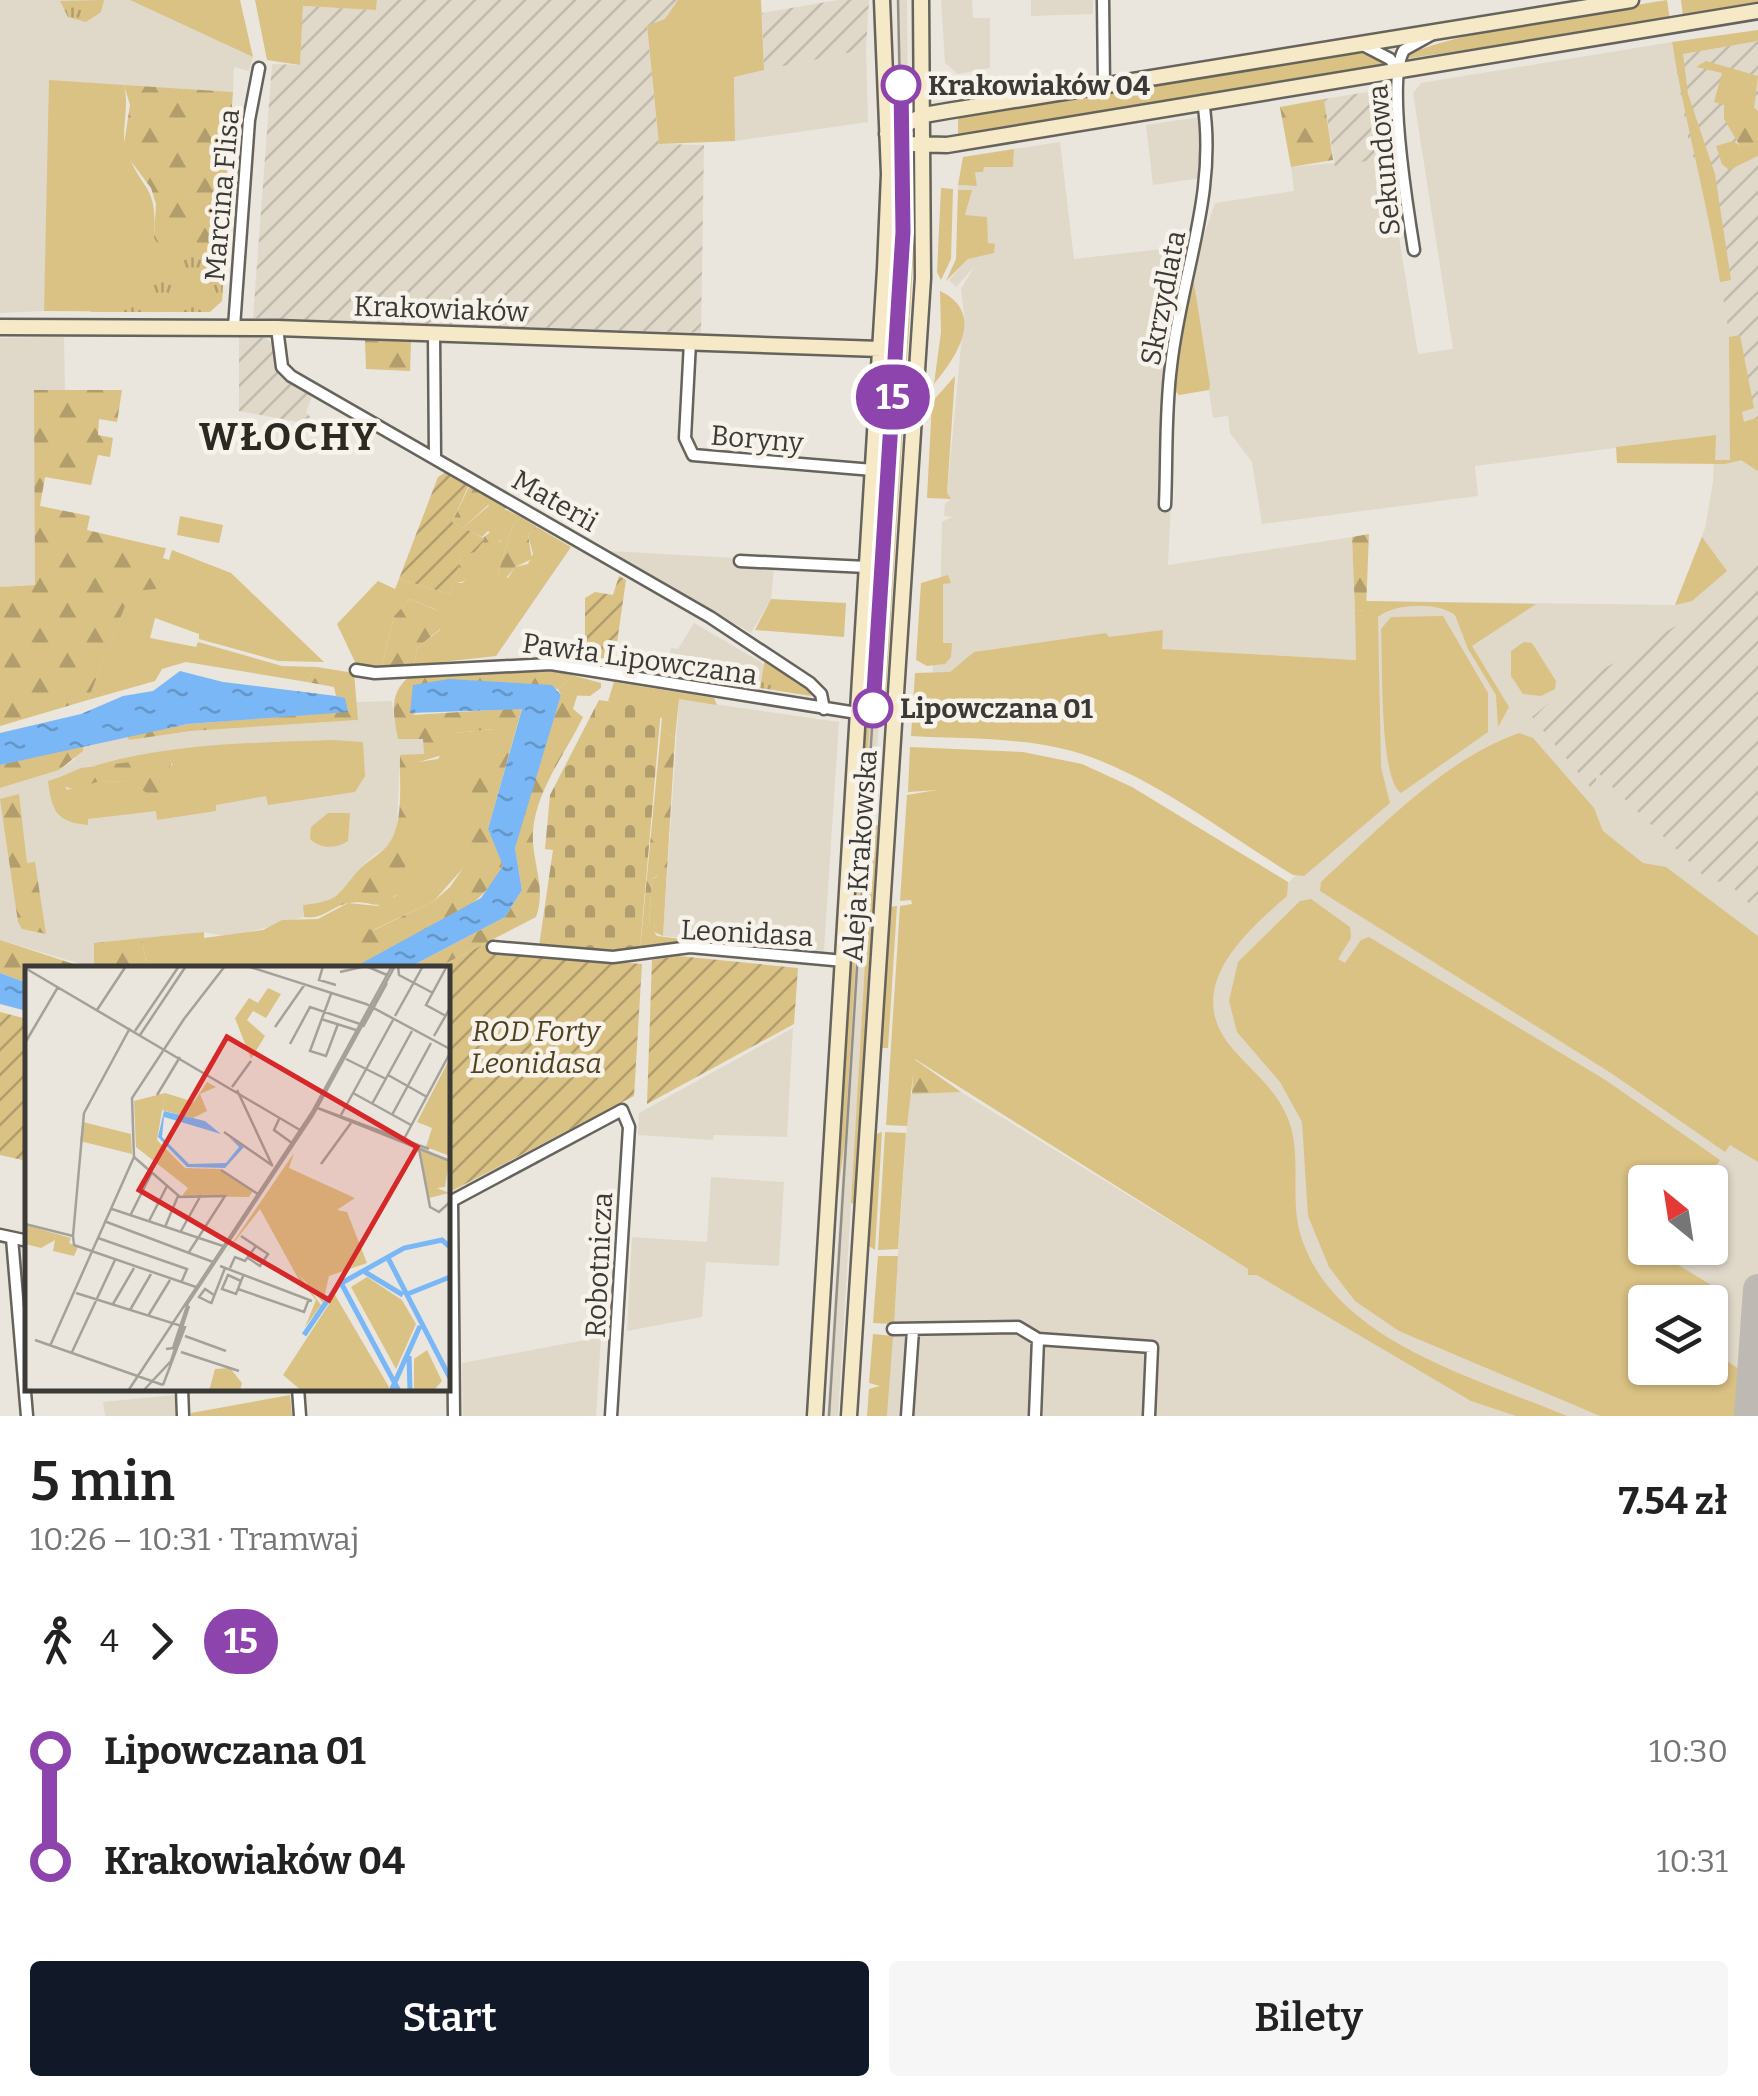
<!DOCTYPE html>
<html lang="pl">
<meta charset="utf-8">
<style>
body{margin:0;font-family:Bitter,serif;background:#f6f6f6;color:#222;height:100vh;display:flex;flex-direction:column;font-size:38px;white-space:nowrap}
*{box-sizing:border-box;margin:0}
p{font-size:32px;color:#767676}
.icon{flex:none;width:55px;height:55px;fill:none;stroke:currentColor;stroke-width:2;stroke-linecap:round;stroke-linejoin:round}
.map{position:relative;height:1416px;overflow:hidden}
.drawer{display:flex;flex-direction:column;background:#fff;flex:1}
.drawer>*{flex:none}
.badge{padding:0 20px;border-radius:32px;font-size:35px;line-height:65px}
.needle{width:65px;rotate:330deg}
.controls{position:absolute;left:1628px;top:1165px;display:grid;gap:20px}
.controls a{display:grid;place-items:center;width:100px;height:100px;border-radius:10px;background:#fff;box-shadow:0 2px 8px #0004;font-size:50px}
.map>.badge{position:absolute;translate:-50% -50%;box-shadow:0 0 0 5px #fff}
.legs{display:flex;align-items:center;gap:15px;height:110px;padding:0 30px;font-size:32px}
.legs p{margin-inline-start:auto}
.head{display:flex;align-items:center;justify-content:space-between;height:170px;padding:0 30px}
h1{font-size:55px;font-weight:600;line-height:75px}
.primary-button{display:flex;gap:20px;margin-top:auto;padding:20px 30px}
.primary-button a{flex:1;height:115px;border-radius:10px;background:#111827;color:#fff;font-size:40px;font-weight:600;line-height:115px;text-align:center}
.primary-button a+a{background:#f6f6f6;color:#222}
ul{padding:0 30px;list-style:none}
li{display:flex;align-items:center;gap:35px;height:110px;font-size:38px}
li i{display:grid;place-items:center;width:15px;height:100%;margin:0 12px;background:currentColor}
li i::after{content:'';width:25px;height:25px;margin:-12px;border:8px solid;border-radius:50%;background:#fff}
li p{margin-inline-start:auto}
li:first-child i{background:linear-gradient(#0000 50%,currentColor 0)}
li:last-child i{background:linear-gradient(currentColor 50%,#0000 0)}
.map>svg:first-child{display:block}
.built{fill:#e0d9ca;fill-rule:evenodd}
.industrial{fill:url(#industrial-furrows)}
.grass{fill:#dac184}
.forest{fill:url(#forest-firs)}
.cemetery{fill:url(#cemetery-stones)}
.park{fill:url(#park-tufts)}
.garden{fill:url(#garden-furrows)}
.water{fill:url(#water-ripples)}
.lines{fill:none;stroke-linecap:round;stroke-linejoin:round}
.taxiway{stroke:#bebab3;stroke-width:30}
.street-casing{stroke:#66635c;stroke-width:15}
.secondary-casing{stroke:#66635c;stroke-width:19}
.street{stroke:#fff;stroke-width:10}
.secondary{stroke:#f6e9c7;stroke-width:14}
.tram{stroke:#928f89;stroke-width:2.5}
.line-1-casing{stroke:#fff;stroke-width:22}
.line-1{stroke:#8e44ad;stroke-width:15}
.stop-1-dot{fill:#fff;stroke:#8e44ad;stroke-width:5}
.labels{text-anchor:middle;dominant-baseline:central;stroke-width:9;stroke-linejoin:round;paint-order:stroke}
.stop-label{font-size:28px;font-weight:bold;fill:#3c3a37;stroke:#f7f3eb;text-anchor:start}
.street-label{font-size:28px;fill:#3c3a37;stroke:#f7f3eb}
.park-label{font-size:28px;font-style:italic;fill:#50421e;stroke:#f7f3eb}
.district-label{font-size:38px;font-weight:bold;letter-spacing:2.5px;fill:#2c2922;stroke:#f7f3eb}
.inset-river{fill:none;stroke:#7ab7f6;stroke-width:5}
.inset-road{fill:none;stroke:#a4a19b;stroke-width:2.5}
.view{fill:#d62828;fill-opacity:0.15;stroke:#d62828;stroke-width:5}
.inset-edge{fill:none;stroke:#3c3a37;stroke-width:5}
</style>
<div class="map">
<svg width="1758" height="1416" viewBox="0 0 1758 1416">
<defs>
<pattern id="industrial-furrows" width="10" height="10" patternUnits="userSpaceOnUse" patternTransform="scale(2.5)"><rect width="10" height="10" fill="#e0d9ca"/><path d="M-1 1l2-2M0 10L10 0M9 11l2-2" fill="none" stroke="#c1bbae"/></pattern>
<pattern id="forest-firs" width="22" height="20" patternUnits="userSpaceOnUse" patternTransform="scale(2.5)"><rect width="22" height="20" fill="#dac184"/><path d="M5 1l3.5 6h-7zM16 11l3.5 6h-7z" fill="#b29e6d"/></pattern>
<pattern id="cemetery-stones" width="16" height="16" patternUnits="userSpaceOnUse" patternTransform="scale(2.5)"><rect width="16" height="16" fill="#dac184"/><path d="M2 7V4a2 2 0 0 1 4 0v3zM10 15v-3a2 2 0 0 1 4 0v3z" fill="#b29e6d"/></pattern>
<pattern id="park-tufts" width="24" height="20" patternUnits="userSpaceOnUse" patternTransform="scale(2.5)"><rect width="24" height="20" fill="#dac184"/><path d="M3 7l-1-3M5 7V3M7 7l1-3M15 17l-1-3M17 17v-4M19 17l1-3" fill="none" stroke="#b29e6d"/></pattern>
<pattern id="garden-furrows" width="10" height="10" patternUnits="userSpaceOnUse" patternTransform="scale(2.5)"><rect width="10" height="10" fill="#dac184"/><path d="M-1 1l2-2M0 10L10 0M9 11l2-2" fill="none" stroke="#b29e6d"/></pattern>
<pattern id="water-ripples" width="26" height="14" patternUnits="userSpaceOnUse" patternTransform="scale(2.5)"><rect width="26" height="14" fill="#7ab7f6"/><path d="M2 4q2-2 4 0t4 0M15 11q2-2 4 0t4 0" fill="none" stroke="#6596c8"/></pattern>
</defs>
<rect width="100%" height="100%" fill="#eae6dd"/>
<!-- built -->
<path class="built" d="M0,0H130L253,57L249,71L234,67L233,92L52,81L44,311L0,313Z
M897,0H907L908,91L898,92Z
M941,0H972L973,18H990V68L958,74L945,63Z
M1031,0H1093V14L1031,16Z
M1758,41V1416H887L909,1094L961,1092L1248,1269L1212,1018L1214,948L1375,806L1365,601L1675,605L1705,528L1713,482L1715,435L1475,466L1478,496L1262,524L1252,462L1230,433L1228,416L1213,418L1208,385L1192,270L1215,203L1294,191L1291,167L1386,158L1418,354L1453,349L1413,93L1421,83L1672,42L1674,55ZM1645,1182H1710V1248H1645ZM1645,1302H1710V1368H1645Z
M866,49L868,122L735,141L734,76Z
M1200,117L1201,178L1153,185L1146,125Z
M1060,142L1074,259L1188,246L1165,363L1160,505L1171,504L1168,565L1352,537L1357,660L1161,649L1162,631L932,676L933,665L945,664L939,645L942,522L952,517L944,516L945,504L951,499L947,494L964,314L961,289L974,267L956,287L949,280L968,259L994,252V245L988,244L987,236L965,216L971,190H958V185L977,186L975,172L983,167H1013L1014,149Z
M912,157L881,693L872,692L900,232V158Z
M64,337L65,390H35V585L0,587V338Z
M610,551L737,558L774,567L771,599L751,633Z
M694,623L764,664L760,685L668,672L671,648L678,649Z
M679,699L839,722L824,951L663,936Z
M392,701L394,721L424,739V755H400L397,828L390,844L367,861L335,900L303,905L304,917L231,937L203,932L94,943V968L0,940V788L59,770L74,760L83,744L127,736L129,740L191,731L357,720L356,702Z
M871,701L880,702L855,1139L838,1416H827Z
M793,1028L787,1137L714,1135L713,1140L638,1135L639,1113Z
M711,1177L784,1182L779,1266L706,1262L702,1317L627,1331L632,1237L707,1242Z
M601,1337L596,1416H463L462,1363Z
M175,1395L176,1416H105L103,1402Z"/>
<!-- industrial -->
<path class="industrial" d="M377,0H678L665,20L647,27L659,144L704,145L701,333L253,318L272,64L300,65L303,6L376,10Z
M838,0H869L866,49L764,70L762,13Z
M1758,41V471L1741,460L1725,464L1730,460L1733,358L1704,180L1690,150L1674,55Z
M1374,91L1386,158L1335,166L1324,99Z
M239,337L266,338L274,346L279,376L313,393L306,412L311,418L308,424L239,411Z
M1758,557V912L1727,882L1709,881L1596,771V794L1532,717L1555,698L1689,618Z"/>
<!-- grass -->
<path class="grass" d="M130,0H240L253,57Z
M255,0H377L376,10L303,6L300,65L267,60Z
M678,0H761L764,70L734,77L735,141L659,144L647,26L665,19Z
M1667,0L1670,20L1404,59C1422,36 1626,7 1667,0Z
M1681,0H1758V5L1683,17Z
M1758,30V41L1683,54L1688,94L1715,174L1731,280L1720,282C1707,200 1685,123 1672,42Z
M1354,52L1378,57L1386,66L958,135V115Z
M1706,61L1758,76L1754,109L1724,119V105L1714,102L1722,73L1696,67Z
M49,80L124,85C130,108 120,132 126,149C142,194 158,182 154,238L225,246L222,301L208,312L44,311Z
M1392,87L1396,162L1388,178L1374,89Z
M1733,141L1740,146L1758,143V156L1729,170L1722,164L1716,146Z
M1014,149L1013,167H984L983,172H975L977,186L958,185L963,157Z
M912,157L917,166L915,232L886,693H881Z
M901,159L900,232L879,571H875Z
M941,188L953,189L951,259L941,280L937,272Z
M958,190H972L965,215L987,217L988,243L995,244L994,253L968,259L946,281L956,259Z
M1192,270L1210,385L1209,390L1179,395L1174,390Z
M940,291C986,313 957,356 934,384L941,332Z
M1740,335L1754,408L1742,412L1744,422L1758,417V471L1741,460L1725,464L1617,463L1616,447L1716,435L1715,460H1730L1729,337Z
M955,376L947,493L951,499L927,498L932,402Z
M492,503L521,517L512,527L498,574L508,578L515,567L528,564L533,554L528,535L537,527L571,547L496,656L414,665L417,648L440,630L437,610L410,599L394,616L382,666L356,664L337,624L378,581L395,589L399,579L450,594L453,583H462L481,568L501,540L488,531L482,537L463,528Z
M180,516L223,525L219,543L177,535Z
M1702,537L1727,571L1692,601L1675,605Z
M160,547L166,548L163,558L169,560L172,550L231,573L324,662L278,661L199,639V634L155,618L150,638L196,647L198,642L282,666L317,667L307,682L186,662L162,669L155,681L88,700L131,590Z
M948,575L951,583L943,584V643H952L951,657L945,664L927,666L916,660L921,583Z
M771,599L846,603L844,637L755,630Z
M1365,601L1536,604L1472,646L1509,707L1498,727L1496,695L1468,649L1455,615C1438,602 1395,603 1378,617L1381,767L1390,803L1304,876L1293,875C1226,834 1147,772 1072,751C1021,737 964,739 911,736L915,673L950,672L974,652L1106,633L1109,637L1163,630L1162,649L1356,660L1355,611L1365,610Z
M1443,616L1488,693V732L1401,793C1379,779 1383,660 1381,629L1391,617Z
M1524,642L1532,643L1556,681L1555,689L1541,696L1523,694L1511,676V651Z
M553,670L601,683V688L590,696L561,695L558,689L567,681Z
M614,682L714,698L717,705L679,699L675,738L661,729L662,718L608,701Z
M867,701H871L845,1139L837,1202Z
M495,729L463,868L434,901L373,930H363L360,947H371L378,956L353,968H147L142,938L204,932V938L263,930L282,920L318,919L348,903L377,906L396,896L412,763L438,759L455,733Z
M1519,733L1533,738L1594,808L1603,831L1643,863L1666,867L1758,936V1162L1730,1145L1725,1152L1611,1073L1320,891L1321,882C1379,829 1443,760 1519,733Z
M332,740L363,742L365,776L355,792L268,805L266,796L216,805V811L157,820L156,811L88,819V825C56,822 52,811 48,781L60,777L67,790L99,781L132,782L160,802L164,776L173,764L165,759L125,767L94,766C171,743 253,743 332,740Z
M910,747L1023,752L1082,764L1132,787L1288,882L1287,896C1245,933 1181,988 1232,1048C1250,1069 1273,1087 1285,1112C1304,1149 1289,1194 1300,1233C1331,1341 1475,1377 1567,1416H1516L1471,1401L1257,1275H1248V1269L915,1059L907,1126L886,1125L900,906L912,904L911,900L900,901L907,795L937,790L908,792Z
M350,813L348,841C336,849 320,849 310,839L311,827L328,813Z
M873,825H878L854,1204L851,1203Z
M659,876L654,932L657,936L681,939L680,945L627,950L640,947L642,929L649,927L652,879Z
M1311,899L1350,927L1351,938L1338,959L1345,963L1361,940L1369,937L1607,1081L1720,1160L1706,1182H1645V1248H1666L1662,1255L1711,1285L1700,1302H1645V1368H1710V1350L1742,1371L1739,1416H1600L1399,1331L1355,1301L1329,1267L1308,1216L1302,1122L1280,1082L1237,1032L1229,1001L1238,962L1300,901Z
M897,906L888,1048H882L890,907Z
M882,1132L875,1250L869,1246L876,1134Z
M885,1132L906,1133L898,1249L878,1250Z
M878,1256H898L894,1324L873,1323Z
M873,1334L893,1336L887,1416H867L869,1389L880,1386L869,1383Z
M290,1395L292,1416H191V1413Z"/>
<!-- forest -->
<path class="forest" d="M124,85L233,92L221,246L190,244L169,259L154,238L156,204L151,188L130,160L124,144L130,105Z
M1324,99L1333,160L1291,167L1280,107Z
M1750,104L1758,111V143L1740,146L1724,119Z
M365,340L411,341L410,371L366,369Z
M34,390H122L117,422L99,419L98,435L113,438L110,457L98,455L91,485L45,477L40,506L90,516L87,530L160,547L156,589L131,591L88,700L0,726V587L35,585Z
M471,483L508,505L503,510L488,505L463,528L452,522Z
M521,517L537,527L528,535L532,559L515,567L503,582L498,574L512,527Z
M494,529L503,533C496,553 475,584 453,583L462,555Z
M1369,534L1366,610L1355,611L1352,537Z
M410,599L441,612L445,625L417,648L414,665L382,666L394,616Z
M317,667L354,673L358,720L191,731L129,740L127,736L189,724L264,718L344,698L336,696L334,687L307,682Z
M516,668L553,670L567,681L558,689L464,680L413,715L522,708L488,829L503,865C481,913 422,933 378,956L370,947L336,951L329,939L355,927L374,930L434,901L450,887L463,868L471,787L494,729L455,733L449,753L412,764L404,884C381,919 374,898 349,903C331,906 324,920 304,917L303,905C341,900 335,897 358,871C367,861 378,856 387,846C405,825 399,781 400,755L424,754L423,739H398C393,713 388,693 411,675Z
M578,693L573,709L583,717C566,753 536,790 533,831C531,861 547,888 536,917L437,968H408L505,917L522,890L515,848L519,829L561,695Z
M661,729L675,738L663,936L654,932L657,876L652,879L649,927L642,929Z
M83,744V751L59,770L0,788V765Z
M173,757L160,803L132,782L99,781L76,790L61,785L60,777L81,768Z
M19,794L27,863L35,862L46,934L22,929L18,922L0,799Z
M142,938L147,968H94V943Z
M0,940L86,968H28L27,983L0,973Z
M914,1059L961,1092L912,1094Z"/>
<!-- cemetery -->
<path class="cemetery" d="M599,700L661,709L640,948L591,951L539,946L553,850L545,849L550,795Z"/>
<!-- park -->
<path class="park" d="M104,0L101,12L86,22L68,17L60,1Z
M190,244L225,246L222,301L210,312H90Z
M765,658L807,686L811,696L760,688Z"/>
<!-- garden -->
<path class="garden" d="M446,472L469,485L452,522L485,539L475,552L462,555L450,594L399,579L438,477Z
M619,576L626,580L614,663L585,659V598L595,592L613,595Z
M490,941L495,952L642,964L634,1096L448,1193V968H437Z
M678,956L798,968L794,1024L647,1104L652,960Z
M0,1012L27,1019V1161L0,1155Z"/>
<!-- water -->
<path class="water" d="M180,671L223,682L336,696L345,698L348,712L188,724L0,765V733L81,714L123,696L153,691Z
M449,679L552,685L561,695L515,848L522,890L505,917L408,968H353L481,898L503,866L488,829L522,709L410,713L413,685Z
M0,973L27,983V1011L0,1004Z"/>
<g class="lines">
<!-- taxiway -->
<path class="taxiway" d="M1749,1416L1758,1289"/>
<defs>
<path id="street" d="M1103,0L1104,85
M1363,45L1390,59L1397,69
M1414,250C1408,213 1386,79 1404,50L1431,35
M234,327L249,120L259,68
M277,328L282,367L291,376L710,617L810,683L821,694L824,709
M434,334L435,458
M690,342L685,438L693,455L873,470
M1165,505C1167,459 1165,412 1171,366C1181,275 1218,193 1203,101
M740,561L867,567
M356,670L375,673L551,664L857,713
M493,947L613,957L690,947L844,961
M452,1200L454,1416
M448,1203L622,1110L629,1127L611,1416
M0,1235L28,1241
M12,1238L27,1416
M893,1329L1018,1327L1038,1339L1152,1347L1149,1416
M182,1388L183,1416
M298,1388L300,1416
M907,1416L913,1330
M1035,1416L1038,1339"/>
<path id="secondary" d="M887,134L909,144L947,145L1758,11
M887,134L924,115L947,111L1631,0
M0,327L277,328L880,349
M815,1416L885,269L889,174L882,0
M849,1416L923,278L921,0"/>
</defs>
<!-- street casing -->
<use href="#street" class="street-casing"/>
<!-- secondary casing -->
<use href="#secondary" class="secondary-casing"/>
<!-- street -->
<use href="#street" class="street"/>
<!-- secondary -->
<use href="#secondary" class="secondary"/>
<!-- tram -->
<path class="tram" d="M829,1416L903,232L898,0"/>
</g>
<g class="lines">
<defs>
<path id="line-1" d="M873,708L903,232L901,85"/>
</defs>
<!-- line-1 casing -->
<use href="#line-1" class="line-1-casing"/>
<!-- line-1 -->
<use href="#line-1" class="line-1"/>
</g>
<!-- markers -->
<g class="stop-1-dot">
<circle cx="901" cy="85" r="18"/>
<circle cx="873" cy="708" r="18"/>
</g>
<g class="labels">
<!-- stop labels -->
<g class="stop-label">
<text x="928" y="85">Krakowiaków 04</text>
<text x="900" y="708">Lipowczana 01</text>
</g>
<!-- street labels -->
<g class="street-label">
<text transform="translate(1384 160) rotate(-95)">Sekundowa</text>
<text transform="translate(222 195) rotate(-85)">Marcina Flisa</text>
<text transform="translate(1163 298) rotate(-79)">Skrzydlata</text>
<text transform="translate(441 309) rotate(2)">Krakowiaków</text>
<text transform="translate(757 439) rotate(5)">Boryny</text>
<text transform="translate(555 501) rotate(30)">Materii</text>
<text transform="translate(640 659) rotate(8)">Pawła Lipowczana</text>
<text transform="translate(860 856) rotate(-86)">Aleja Krakowska</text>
<text transform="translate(747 933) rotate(3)">Leonidasa</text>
<text transform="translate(599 1265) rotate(-87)">Robotnicza</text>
</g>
<!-- park labels -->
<g class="park-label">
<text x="536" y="1031">ROD Forty<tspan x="536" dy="32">Leonidasa</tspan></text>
</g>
<!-- district labels -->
<g class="district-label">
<text x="289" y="437">WŁOCHY</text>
</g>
</g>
<!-- overview -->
<g transform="translate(25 966)">
<rect width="425" height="425" fill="#eae6dd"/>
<path d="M243,22L256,28L241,52L228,45L222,54L240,70L226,93L210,52L224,32L233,37ZM58,156L106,168L107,188L55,175ZM384,176L424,195L420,221L412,222L424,227L404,232L394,187ZM269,187L264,202L330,232L312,244L322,246L342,297L304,310L298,337L273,307L296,339L280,361L291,334L274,314L235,243L200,288ZM0,259L46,272L44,277L53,281L49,290L28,285L30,274L16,282L0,278ZM342,311L377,334L391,358L371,403L326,321ZM310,329L364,421L362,425H277L258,409ZM402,384L417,415L408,425H389V393ZM205,402L217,417L215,425H184L190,403Z" fill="#dac184"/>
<path d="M182,116L191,121L175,128L182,145L168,152L137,144L140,127L169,136Z" fill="#dac184"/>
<path d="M425,92V190L401,181L407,162L392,156ZM140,127L132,174L160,202L196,203L228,225L224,231L157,230L163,222L111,181L109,135Z" fill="#dac184"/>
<path d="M139,145L180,155L196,168L139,151L137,171L164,198L201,197L214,181L204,171L219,181L200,202L162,201L133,171Z" fill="#7ab7f6"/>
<path class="inset-river" d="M363,292L425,412M340,306L378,329M315,315L374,425M380,329L425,311M279,369L313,319L379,282L417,274L425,281M384,390L385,425M366,425L395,360"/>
<path class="inset-road" d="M222,0L341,38L425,83M298,0L294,14L311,19M373,0L374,9L408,27M0,2L275,164M315,6L341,0L362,9M306,28L285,85L301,90L313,58M72,44L101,0M370,50L398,0M421,50L401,39L422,0M159,53L200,0M296,53L331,64M250,61L280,18M338,61L362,17M110,65L154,0M115,69L161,0M409,70L425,42M0,77L33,21M265,78L285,41L335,58M321,93L361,113M363,109L402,131M207,121L226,95M212,124L247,199M328,127L386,159M132,129L155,91M347,138L387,65M290,141L425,195M290,141L404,183M316,149L368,54M367,149L406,77M255,151L249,164L267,177M199,166L248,200M379,173L425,87M394,183L405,241L414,246L425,236M109,191L155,231L200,230L164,286M296,198L326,157M196,204L233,228M87,243L198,280M106,248L127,206M79,255L188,296M124,255L142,220M0,258L48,270M140,261L153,230M156,265L176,229M48,270L59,147L105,62M48,270L49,279L171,321M216,270L243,288L235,300L223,292M73,272L162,303L156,317M195,300L287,335M205,302L210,291L220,295L231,280M216,315L203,309L197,323L211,328L213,323L216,315L219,308M213,323L279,346L284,333M51,327L160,361L138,419M186,337L174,331L180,323L189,329M88,338L109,302M186,338L200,302M105,344L126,308M123,350L145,314M160,370L201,385M10,374L138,419M25,380L109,191L107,132L159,53M141,383L148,382L163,337L288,149L370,0M47,386L90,294M156,386L214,405M103,425L287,146L367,0M118,425L146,395L164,340"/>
<path class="view" d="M202,71L392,181L304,334L114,224Z"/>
<rect width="425" height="425" class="inset-edge"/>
</g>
</svg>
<div class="controls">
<a><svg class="needle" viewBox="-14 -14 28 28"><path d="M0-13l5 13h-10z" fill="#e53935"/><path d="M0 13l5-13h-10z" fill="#767676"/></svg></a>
<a><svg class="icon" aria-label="layers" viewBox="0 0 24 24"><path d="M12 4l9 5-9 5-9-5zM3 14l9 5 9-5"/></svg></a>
</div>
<b class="badge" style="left:893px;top:397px;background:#8e44ad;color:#fff">15</b>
</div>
<section class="drawer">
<div class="head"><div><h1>5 min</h1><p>10:26 – 10:31 · Tramwaj</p></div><b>7.54 zł</b></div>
<div class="legs"><svg class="icon" aria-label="walk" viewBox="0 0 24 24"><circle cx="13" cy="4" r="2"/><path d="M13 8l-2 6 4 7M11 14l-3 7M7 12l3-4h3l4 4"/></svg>4<svg class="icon" aria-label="forward" viewBox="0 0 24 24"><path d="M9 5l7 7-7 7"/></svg><b class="badge" style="background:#8e44ad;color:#fff">15</b></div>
<ul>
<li><i style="color:#8e44ad"></i><b>Lipowczana 01</b><p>10:30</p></li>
<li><i style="color:#8e44ad"></i><b>Krakowiaków 04</b><p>10:31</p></li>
</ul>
<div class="primary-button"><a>Start</a><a>Bilety</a></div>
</section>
